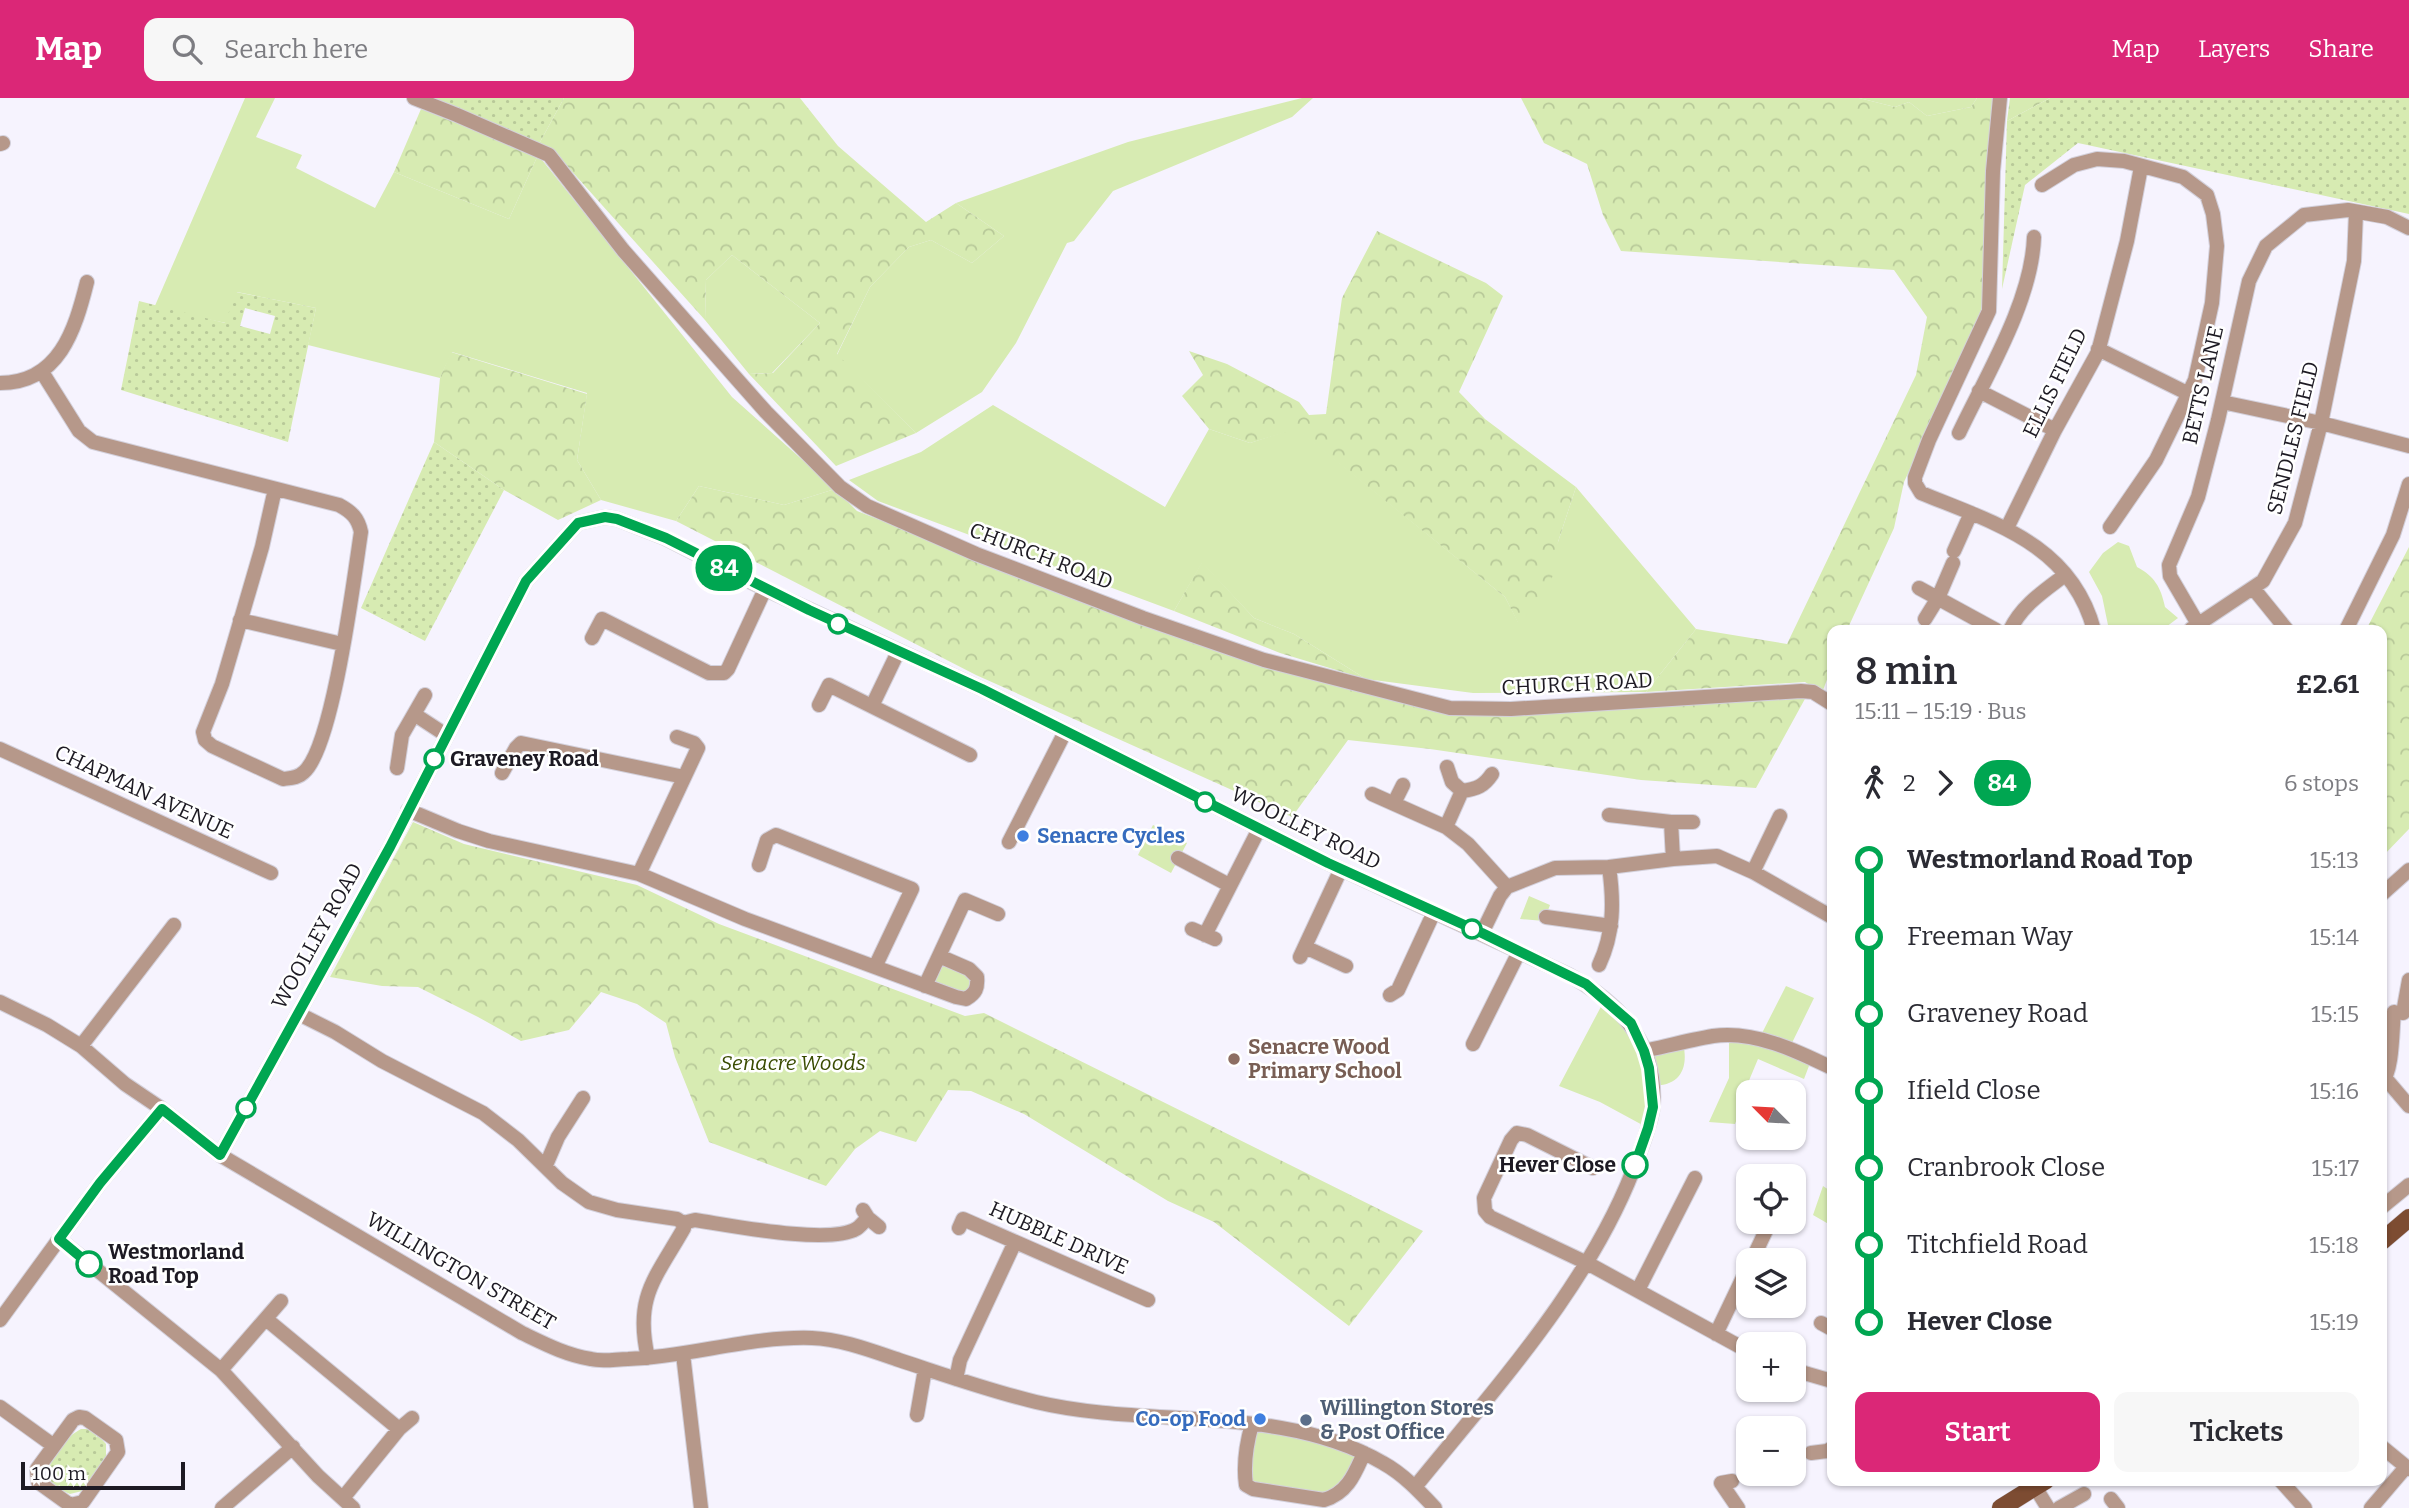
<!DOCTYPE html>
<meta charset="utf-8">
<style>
body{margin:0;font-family:Bitter,serif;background:#f7f7f7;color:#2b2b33;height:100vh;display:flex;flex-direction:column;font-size:26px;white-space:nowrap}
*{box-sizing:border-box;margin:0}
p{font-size:23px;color:#7c7c81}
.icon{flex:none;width:38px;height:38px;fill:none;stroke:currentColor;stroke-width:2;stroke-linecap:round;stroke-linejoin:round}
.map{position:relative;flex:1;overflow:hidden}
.drawer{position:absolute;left:1827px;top:527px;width:560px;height:861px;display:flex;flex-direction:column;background:#fff;border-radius:14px;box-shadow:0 2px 5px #0004}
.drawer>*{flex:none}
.badge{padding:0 14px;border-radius:23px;font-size:24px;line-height:46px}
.needle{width:46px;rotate:294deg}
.controls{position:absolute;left:1736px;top:982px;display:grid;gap:14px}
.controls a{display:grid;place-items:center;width:70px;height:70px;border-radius:14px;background:#fff;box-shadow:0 2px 5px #0004;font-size:35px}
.scale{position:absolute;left:21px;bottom:18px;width:164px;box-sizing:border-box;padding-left:7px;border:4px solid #1d1a23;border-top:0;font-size:19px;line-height:24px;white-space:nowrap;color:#1d1a23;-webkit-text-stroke:5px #fff;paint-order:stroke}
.map>.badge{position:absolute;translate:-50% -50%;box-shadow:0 0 0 4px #fff}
.legs{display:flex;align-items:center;gap:10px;height:77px;padding:0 28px;font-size:23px}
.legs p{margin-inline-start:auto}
.overview{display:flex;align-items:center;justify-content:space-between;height:119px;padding:0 28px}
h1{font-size:38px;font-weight:600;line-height:52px}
.action{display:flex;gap:14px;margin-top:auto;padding:14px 28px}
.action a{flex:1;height:80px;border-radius:14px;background:#db2777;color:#fff;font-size:28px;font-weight:600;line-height:80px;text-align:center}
.action a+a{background:#f7f7f7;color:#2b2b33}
ul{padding:0 28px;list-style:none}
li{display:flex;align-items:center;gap:24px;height:77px;font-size:26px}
li i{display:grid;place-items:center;width:10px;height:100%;margin:0 9px;background:currentColor}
li i::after{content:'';width:18px;height:18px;margin:-9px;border:5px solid;border-radius:50%;background:#fff}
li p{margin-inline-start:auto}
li:first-child i{background:linear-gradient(#0000 50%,currentColor 0)}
li:last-child i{background:linear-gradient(currentColor 50%,#0000 0)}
header{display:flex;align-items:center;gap:42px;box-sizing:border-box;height:98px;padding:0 35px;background:#db2777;color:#fff}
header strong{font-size:33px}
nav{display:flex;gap:38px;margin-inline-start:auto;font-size:24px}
.search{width:490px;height:63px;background:#f7f7f7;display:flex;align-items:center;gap:18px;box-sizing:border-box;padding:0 24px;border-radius:14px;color:#7c7c81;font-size:26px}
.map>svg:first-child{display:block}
.grass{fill:#d7ebb2}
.forest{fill:url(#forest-crowns)}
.park{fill:url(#park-dots);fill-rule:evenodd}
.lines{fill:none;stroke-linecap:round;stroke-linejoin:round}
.minor-casing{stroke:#d3d0db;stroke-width:16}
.major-casing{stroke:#d3d0db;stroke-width:19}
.minor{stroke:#b6988a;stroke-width:14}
.major{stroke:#7d4c32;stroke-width:18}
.line-1-casing{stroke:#fff;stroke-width:16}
.line-1{stroke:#00a651;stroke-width:10}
.stop-1-dot{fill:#fff;stroke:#00a651;stroke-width:3.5}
.shop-dot{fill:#3f7fe0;stroke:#fff;stroke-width:2.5}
.education-dot{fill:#8d6e63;stroke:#fff;stroke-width:2.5}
.service-dot{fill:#5c6f8a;stroke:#fff;stroke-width:2.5}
.labels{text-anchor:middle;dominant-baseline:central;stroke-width:5;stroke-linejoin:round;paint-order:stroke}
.street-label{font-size:21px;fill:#1d1a23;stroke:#fff}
.stop-label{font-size:21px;font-weight:bold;fill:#1d1a23;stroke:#fff;text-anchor:start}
.shop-label{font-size:21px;font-weight:bold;fill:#366cbe;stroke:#fff;text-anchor:start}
.education-label{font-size:21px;font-weight:bold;fill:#785e54;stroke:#fff;text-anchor:start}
.park-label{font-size:21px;font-style:italic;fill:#394b00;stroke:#fff}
.service-label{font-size:21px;font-weight:bold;fill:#4e5e75;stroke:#fff;text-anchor:start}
</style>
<header>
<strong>Map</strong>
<div class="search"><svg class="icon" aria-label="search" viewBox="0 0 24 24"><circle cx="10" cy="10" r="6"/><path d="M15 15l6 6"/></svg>Search here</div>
<nav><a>Map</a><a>Layers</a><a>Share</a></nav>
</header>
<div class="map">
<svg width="2409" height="1410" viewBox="0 0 2409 1410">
<defs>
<pattern id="forest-crowns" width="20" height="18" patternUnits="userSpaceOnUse" patternTransform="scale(1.75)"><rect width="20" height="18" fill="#d7ebb2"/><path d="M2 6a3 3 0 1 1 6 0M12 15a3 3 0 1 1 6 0" fill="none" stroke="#b8c999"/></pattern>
<pattern id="park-dots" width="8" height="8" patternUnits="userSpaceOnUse" patternTransform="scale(1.75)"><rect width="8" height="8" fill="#d7ebb2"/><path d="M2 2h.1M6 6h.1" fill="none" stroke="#b8c999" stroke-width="1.8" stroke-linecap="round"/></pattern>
</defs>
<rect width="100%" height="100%" fill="#f6f3fe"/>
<!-- grass -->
<path class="grass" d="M245,0H275L256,39L302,57L296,70L375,110L394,74L509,121L538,57L732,299L835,391L784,407L699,388L676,423L601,402L577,362L587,295L452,254L440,280L308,247L316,210L237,194L226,225L154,210Z
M1302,0H1313L1292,19L1113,93L1074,143L1067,145L1016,245L982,294L916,335L837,257L870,189L909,149L931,142L972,165L1004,138L956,105L1128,44Z
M1859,0H1977L1971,9L1927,18L1909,4L1895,9Z
M732,157L820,225L772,275L749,276L705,222L706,182Z
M993,307L1165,409L1209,331L1250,345L1296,330L1505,499L1518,524L1558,444L1576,389L1696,531L1646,594L1473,595L1366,581L1294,536L1254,520L1202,465L1174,513L878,403L849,382L921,354Z
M2118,444L2129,448L2137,469C2154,478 2161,489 2165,509L2178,520L2162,532H2109L2102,498L2089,474L2103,455Z
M1153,727L1187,745L1171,775L1138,757Z
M1529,798L1550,807L1544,823L1520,821Z
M939,858L969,871L974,896L925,888Z
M1786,888L1814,900L1789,951L1812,960L1804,981L1758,961L1740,1004L1739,1015L1735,1026L1709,1024L1729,980V937L1759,941Z
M1605,901L1645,953L1683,945C1689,971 1680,988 1652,988L1648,1030L1600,1004L1559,988Z
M1823,1088L1832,1094V1128L1813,1117Z
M1252,1326L1364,1355L1335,1399L1253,1391L1245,1348Z"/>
<!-- forest -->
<path class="forest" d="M564,0H800L838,48L926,124L956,105L1004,138L972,165L931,142L909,149L870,189L837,256L916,335L836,368L749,276L773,275L820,225L732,157L706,182L705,222L559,59L539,46Z
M1521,0H1859L1895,9L1909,4L1927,18L1971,9L1977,0H1992L1985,210L1904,384L1894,430L1847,532H1832V568L1822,595L1805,584L1646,594L1696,531L1787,546L1916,277L1927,219L1894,172L1621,153L1603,117L1587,66L1544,45Z
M2010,0H2050L2007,23Z
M421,11L538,57L509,121L394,74Z
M1377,133L1486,185L1503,198L1459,294L1485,321L1576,389L1558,444L1553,477L1542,506L1518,525L1505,499L1296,331L1250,345L1209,331L1182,298L1203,277L1189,253L1227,266L1299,304L1309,317L1326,316L1342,200Z
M451,254L587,296L577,362L601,402L558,422L504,392L434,344L440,280Z
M699,388L784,407L835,391L857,413L1206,549L1440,615L1806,599L1756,690L1641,682L1430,651L1348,642L1292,719L976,577L676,423Z
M2409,449V731L2382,759V532H2366Z
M1202,464L1254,520L1294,536L1366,581L1280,555L1174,513Z
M413,724L464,746L637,787L719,826L965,918L984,915L1423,1133L1349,1228L1214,1124L1168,1103L1024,1016L971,993L948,992L916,1044L880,1033L855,1051L826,1088L709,1044L675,959L666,925L637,906L601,894L569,932L521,943L478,919L418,889L382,888L330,879Z"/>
<!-- park -->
<path class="park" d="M433,0H564L539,46Z
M2050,0H2409V116L2078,45L2025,87L2002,191L2007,23Z
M236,194L316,210L288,344L121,292L139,203L225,225ZM245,210L275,218L270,236L240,228Z
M434,344L504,392L425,543L361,510Z
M81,1331H88L96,1336V1339L98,1337L106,1346V1359L82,1393L70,1396L59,1391L60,1387L56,1389C36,1373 63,1340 81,1331Z"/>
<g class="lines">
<defs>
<path id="minor" d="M414,0L457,17L549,57L623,152L766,314L840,389L867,408L976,456L1143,520L1264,562L1450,610L1511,611L1801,593L1813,594L1832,606
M2000,0L1993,73L1989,213L1929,342L1915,379V385L1921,395C1994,425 2071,446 2094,532
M0,46L3,45
M2042,87L2074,67L2097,61L2124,63L2183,79L2207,97L2213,116L2217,148L2212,205L2195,282L2156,362L2110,429
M2098,251L2189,296
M42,274L79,333L93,344L339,407C352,414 358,420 361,434C354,480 333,649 304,674C298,680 291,680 283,681L212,648L205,642L203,634L222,586L262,449L275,391
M0,285C59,285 75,232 87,184
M1979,293L2055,332
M2222,304L2321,325L2409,348
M1959,335C1986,278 2032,203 2034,139
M2007,430L2055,332L2098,254L2127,143L2141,69
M1954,453L1971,415
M1919,490L1996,532
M2253,490L2287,532
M1925,521L1938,500L1953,465
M240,522L342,546
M2198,526L2170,478L2169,467L2198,399L2218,322L2249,183L2266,148L2304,117L2348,112L2387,119L2409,130
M2191,531L2263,483L2295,425L2321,325L2354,163L2356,114
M2010,532C2022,507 2044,493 2065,477
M2346,532L2393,437L2409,386
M592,540L602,521L709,575H724L728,571L765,491
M819,607L829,587L970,657
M872,608L898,554
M414,616L446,637
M0,651L271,775
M1447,669L1452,684L1462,693C1477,691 1484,688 1492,676
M397,670L402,637L425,597
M502,675L516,650L521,645L684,679
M1372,696L1446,729L1468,746L1507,789
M1394,705L1403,687
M408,712L458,733L489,743L639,776L745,821L956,899L966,901C976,895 978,890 977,879L969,871L939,858
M1609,717L1671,724H1693
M1671,724L1673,761
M1446,729L1462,693
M1009,744L1065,634
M1178,760L1229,787
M759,767L767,742L776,737L912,791L875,869
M1753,774L1780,718
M639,776L698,650L694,645L677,639
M2382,796L2409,772
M1546,819L1611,828
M1192,831L1215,841
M1482,835L1500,798L1507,789L1555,770L1609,769L1673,761L1717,758L1753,774L1832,819
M1205,837L1259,731
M1305,849L1346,868
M1300,859L1341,771
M1599,867C1614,835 1614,804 1609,769
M925,888L965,802L998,816
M1390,897L1398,892L1434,814
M0,904L47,927L81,948L125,986L162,1011L220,1057L522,1235C545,1246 566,1257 591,1261C603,1264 616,1261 628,1261C691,1259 749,1238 812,1240C841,1241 872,1253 899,1262C945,1277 990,1293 1036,1304C1149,1331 1280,1305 1383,1365C1403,1376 1419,1393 1435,1410
M2403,915L2409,882
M299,916L335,934L382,963L483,1015L518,1042L562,1085L589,1104L617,1112L677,1121L683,1125
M1473,946L1519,854
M81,948L174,827
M1644,953C1667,948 1690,942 1713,938C1754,932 1797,953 1832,970
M2386,981L2409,1008
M2382,984C2393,973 2392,931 2394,914
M220,1057L390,749L526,483L578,425L605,419L617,421L665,440L765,491L982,591L1328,765L1569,877C1621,906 1657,945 1653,1008C1651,1025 1644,1042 1638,1059C1595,1181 1496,1289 1415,1389
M546,1067L558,1039L583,1000
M1593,1070L1527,1037L1517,1035L1511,1042L1484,1100L1485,1113L1490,1119L1587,1165L1748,1253
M2382,1109L2409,1087
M863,1112L868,1120L879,1129
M683,1125L695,1122C729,1127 828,1147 856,1131C860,1129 864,1123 868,1120
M959,1130L963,1121L1148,1202
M59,1141L221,1272L318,1378L353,1410
M1752,1162L1770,1124
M1638,1192L1695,1080
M266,1221L399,1331
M0,1222L100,1085L162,1011
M1821,1225L1832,1231
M1716,1236L1748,1169
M683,1256L701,1410
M648,1260C634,1199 655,1181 684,1130L683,1125
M221,1272L281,1203
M1794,1272L1832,1283
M956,1281L960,1262L1015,1144
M0,1309L54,1348
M917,1317L925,1271
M79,1319L85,1320L116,1342L118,1354L83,1404L70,1407L38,1384L37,1371L73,1322Z
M1252,1326C1246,1347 1243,1366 1246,1387L1253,1391L1324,1402C1348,1395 1355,1375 1364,1355
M2382,1349L2409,1371
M1811,1355L1827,1353L1832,1350
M2280,1382L2305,1410
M1732,1383L1721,1385L1738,1410
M2035,1389L2048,1410
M343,1400L399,1331L412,1320
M2111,1401L2118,1410
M222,1410L293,1349
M2059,1410L2084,1396
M2371,1410L2406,1369"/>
<path id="major" d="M2382,1143L2409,1120
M2001,1410L2046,1382"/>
</defs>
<!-- minor casing -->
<use href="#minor" class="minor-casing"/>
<!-- major casing -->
<use href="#major" class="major-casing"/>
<!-- minor -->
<use href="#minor" class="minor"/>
<!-- major -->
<use href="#major" class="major"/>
</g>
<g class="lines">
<defs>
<path id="line-1" d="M89,1166L59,1141L100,1085L162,1011L220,1057L390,749L526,483L578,425L605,419L617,421L666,440L809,512L982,591L1328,765L1482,835L1586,886L1631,925L1644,953L1649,970L1653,1009L1648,1030L1635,1067"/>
</defs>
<!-- line-1 casing -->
<use href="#line-1" class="line-1-casing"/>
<!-- line-1 -->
<use href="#line-1" class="line-1"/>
</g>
<!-- markers -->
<g class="stop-1-dot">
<circle cx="838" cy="526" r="9"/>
<circle cx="434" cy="661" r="9"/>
<circle cx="1205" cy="704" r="9"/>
<circle cx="1472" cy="831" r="9"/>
<circle cx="246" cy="1010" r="9"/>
<circle cx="1635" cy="1067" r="12"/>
<circle cx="89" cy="1166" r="12"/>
</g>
<g class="shop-dot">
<circle cx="1023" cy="738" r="7"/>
<circle cx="1260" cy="1321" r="7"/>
</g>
<circle class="education-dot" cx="1234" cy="961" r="7"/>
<circle class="service-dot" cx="1306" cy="1322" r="7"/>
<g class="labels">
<!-- street labels -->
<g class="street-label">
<text transform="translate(2055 285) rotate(-64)">ELLIS FIELD</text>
<text transform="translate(2203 287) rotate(-77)">BETTS LANE</text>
<text transform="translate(2293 340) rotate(-76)">SENDLES FIELD</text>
<text transform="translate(1041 458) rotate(21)">CHURCH ROAD</text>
<text transform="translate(1577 586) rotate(-3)">CHURCH ROAD</text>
<text transform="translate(144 694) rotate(25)">CHAPMAN AVENUE</text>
<text transform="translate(1306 730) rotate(26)">WOOLLEY ROAD</text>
<text transform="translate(317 838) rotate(-61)">WOOLLEY ROAD</text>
<text transform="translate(1059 1140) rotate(24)">HUBBLE DRIVE</text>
<text transform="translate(461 1173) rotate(30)">WILLINGTON STREET</text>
</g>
<!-- stop labels -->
<g class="stop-label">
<text x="450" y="661">Graveney Road</text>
<text x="1616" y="1067" text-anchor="end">Hever Close</text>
<text x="108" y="1154">Westmorland<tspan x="108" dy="24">Road Top</tspan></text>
</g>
<!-- shop labels -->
<g class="shop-label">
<text x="1037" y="738">Senacre Cycles</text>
<text x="1246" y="1321" text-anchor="end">Co-op Food</text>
</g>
<!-- education labels -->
<g class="education-label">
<text x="1248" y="949">Senacre Wood<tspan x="1248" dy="24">Primary School</tspan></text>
</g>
<!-- park labels -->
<g class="park-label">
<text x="793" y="965">Senacre Woods</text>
</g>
<!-- service labels -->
<g class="service-label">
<text x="1320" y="1310">Willington Stores<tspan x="1320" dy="24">&amp; Post Office</tspan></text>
</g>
</g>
</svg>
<div class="controls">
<a><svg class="needle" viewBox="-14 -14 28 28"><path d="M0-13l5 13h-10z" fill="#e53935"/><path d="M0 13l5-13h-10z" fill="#7c7c81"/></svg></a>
<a><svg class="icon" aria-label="locate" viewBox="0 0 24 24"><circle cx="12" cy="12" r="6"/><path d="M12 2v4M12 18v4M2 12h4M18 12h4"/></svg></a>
<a><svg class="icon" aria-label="layers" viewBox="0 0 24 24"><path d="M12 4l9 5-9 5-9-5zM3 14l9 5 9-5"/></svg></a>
<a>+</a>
<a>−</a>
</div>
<div class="scale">100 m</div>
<b class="badge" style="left:724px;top:470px;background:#00a651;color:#fff">84</b>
<section class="drawer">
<div class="overview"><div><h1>8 min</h1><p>15:11 – 15:19 · Bus</p></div><b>£2.61</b></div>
<div class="legs"><svg class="icon" aria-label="walk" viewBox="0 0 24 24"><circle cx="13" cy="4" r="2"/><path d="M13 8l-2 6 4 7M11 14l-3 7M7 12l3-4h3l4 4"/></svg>2<svg class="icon" aria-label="forward" viewBox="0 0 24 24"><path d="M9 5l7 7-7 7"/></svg><b class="badge" style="background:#00a651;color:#fff">84</b><p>6 stops</p></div>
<ul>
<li><i style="color:#00a651"></i><b>Westmorland Road Top</b><p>15:13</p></li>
<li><i style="color:#00a651"></i><span>Freeman Way</span><p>15:14</p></li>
<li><i style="color:#00a651"></i><span>Graveney Road</span><p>15:15</p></li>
<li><i style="color:#00a651"></i><span>Ifield Close</span><p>15:16</p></li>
<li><i style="color:#00a651"></i><span>Cranbrook Close</span><p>15:17</p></li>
<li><i style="color:#00a651"></i><span>Titchfield Road</span><p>15:18</p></li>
<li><i style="color:#00a651"></i><b>Hever Close</b><p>15:19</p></li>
</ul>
<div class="action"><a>Start</a><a>Tickets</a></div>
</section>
</div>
